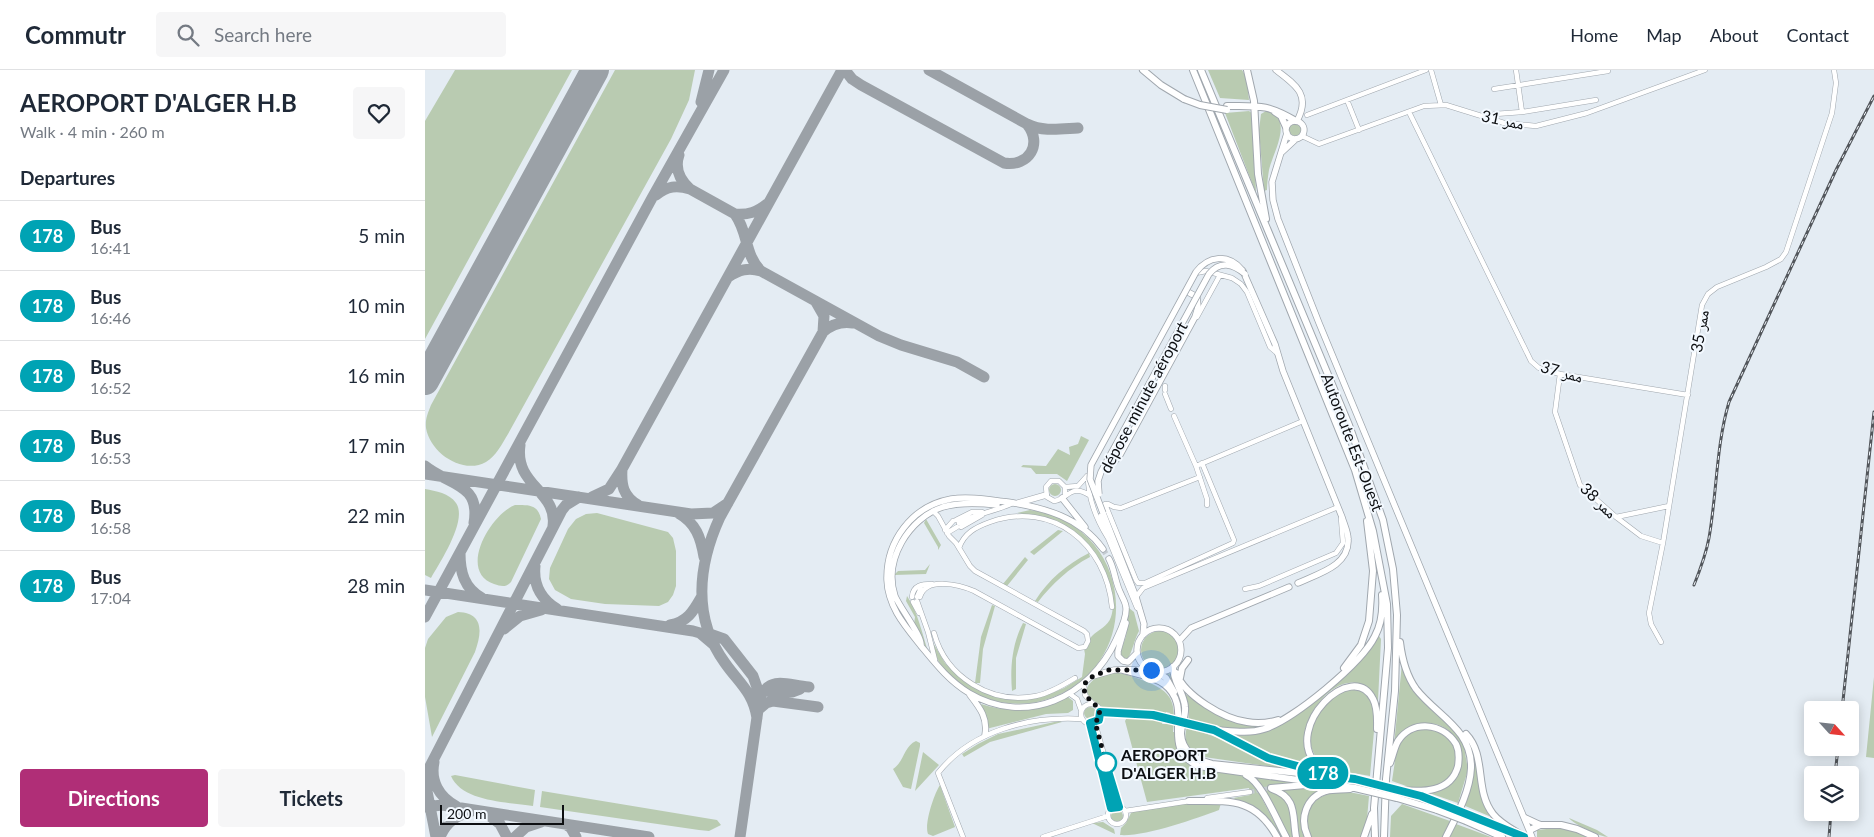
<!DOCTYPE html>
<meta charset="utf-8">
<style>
body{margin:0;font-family:Lato,"Noto Naskh Arabic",sans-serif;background:#f6f6f7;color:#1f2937;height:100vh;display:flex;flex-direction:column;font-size:19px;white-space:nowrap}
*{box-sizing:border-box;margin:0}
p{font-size:16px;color:#747a83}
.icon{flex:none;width:28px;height:28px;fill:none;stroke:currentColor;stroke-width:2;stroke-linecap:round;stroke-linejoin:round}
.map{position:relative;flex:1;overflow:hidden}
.sheet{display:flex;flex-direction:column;background:#fff;width:425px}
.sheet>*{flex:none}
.badge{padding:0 10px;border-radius:16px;font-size:18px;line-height:32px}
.needle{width:32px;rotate:117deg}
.fabs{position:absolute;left:1379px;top:631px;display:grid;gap:10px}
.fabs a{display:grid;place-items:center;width:55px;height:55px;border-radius:5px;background:#fff;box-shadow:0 2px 12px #0003;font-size:25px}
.scale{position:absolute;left:15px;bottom:12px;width:124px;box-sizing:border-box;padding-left:5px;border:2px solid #0d0f12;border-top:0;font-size:14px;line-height:18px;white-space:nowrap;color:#0d0f12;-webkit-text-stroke:4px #f3f9ff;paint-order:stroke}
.you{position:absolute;width:25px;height:25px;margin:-12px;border:4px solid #fff;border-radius:50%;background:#1a73e8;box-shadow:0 0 0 8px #1a73e833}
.map>.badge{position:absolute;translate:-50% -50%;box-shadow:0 0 0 2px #fff}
h2{padding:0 20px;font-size:19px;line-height:45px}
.round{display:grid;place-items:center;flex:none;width:52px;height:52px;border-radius:5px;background:#f6f6f7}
.headline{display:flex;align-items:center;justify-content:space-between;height:85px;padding:0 20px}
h1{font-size:24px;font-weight:700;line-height:38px}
.button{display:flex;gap:10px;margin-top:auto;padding:10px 20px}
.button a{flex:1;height:58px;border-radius:5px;background:#b02e77;color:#fff;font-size:20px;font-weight:700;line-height:58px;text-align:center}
.button a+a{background:#f6f6f7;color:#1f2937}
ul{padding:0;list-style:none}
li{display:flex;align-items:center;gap:15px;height:70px;padding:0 20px;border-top:1px solid #e0e1e3}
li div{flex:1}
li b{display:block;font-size:19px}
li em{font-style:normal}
li .badge{min-width:55px;font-weight:700;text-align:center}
header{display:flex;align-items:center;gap:30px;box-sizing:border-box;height:70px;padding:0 25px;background:#fff;border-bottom:1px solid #e0e1e3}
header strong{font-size:24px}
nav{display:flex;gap:28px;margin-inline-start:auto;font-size:18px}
.search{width:350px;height:45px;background:#f6f6f7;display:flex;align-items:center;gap:12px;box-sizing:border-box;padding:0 18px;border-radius:5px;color:#747a83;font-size:19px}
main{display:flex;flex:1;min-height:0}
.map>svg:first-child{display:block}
.green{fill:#b9cbb1}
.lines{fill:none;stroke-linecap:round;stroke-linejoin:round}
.taxiway{stroke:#9ba1a7;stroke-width:11}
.runway{stroke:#9ba1a7;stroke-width:28}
.minor-tunnel{stroke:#c4cbd1;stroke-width:4.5;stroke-dasharray:4.5 2;stroke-linecap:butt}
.major-tunnel{stroke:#c4cbd1;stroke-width:5.5;stroke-dasharray:5.5 3;stroke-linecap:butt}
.minor-casing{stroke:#a0a7ae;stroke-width:5.5}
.major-casing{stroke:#a0a7ae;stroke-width:7}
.highway-casing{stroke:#a0a7ae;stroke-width:8}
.minor{stroke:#fff;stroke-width:4.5}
.major{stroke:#fff;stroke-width:5.5}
.highway{stroke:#fff;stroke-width:6}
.rail-casing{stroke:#52565b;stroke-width:3}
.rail{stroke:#f3f9ff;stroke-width:1;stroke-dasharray:4;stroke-linecap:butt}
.major-bridge-casing{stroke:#a0a7ae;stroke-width:7;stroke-linecap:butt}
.highway-bridge-casing{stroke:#a0a7ae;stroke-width:8;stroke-linecap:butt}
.major-bridge{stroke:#fff;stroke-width:5.5}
.highway-bridge{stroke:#fff;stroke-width:6}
.line-casing{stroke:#fff;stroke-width:11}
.line{stroke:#00a3b4;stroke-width:8}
.walk{stroke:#0d0f12;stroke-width:5;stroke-dasharray:0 9}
.stop-dot{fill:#fff;stroke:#00a3b4;stroke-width:2.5}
.labels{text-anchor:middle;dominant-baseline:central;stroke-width:4;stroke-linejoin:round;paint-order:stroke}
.street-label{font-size:16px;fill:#0d0f12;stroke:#f3f9ff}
.stop-label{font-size:16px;font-weight:bold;fill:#0d0f12;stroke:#f3f9ff;text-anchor:start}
</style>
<header>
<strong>Commutr</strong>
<div class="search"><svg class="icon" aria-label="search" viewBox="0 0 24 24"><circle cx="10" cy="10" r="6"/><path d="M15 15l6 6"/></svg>Search here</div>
<nav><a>Home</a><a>Map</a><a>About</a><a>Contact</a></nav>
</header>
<main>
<section class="sheet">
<div class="headline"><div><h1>AEROPORT D'ALGER H.B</h1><p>Walk · 4 min · 260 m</p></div><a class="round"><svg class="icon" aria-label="heart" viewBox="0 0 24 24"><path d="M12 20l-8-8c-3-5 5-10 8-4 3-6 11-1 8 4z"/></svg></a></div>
<h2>Departures</h2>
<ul>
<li><span class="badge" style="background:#00a3b4;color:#fff">178</span><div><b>Bus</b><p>16:41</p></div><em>5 min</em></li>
<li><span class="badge" style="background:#00a3b4;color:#fff">178</span><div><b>Bus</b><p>16:46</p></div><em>10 min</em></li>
<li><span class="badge" style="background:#00a3b4;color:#fff">178</span><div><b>Bus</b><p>16:52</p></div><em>16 min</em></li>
<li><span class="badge" style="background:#00a3b4;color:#fff">178</span><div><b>Bus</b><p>16:53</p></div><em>17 min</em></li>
<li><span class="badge" style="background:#00a3b4;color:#fff">178</span><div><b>Bus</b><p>16:58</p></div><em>22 min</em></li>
<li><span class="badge" style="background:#00a3b4;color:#fff">178</span><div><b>Bus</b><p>17:04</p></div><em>28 min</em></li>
</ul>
<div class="button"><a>Directions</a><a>Tickets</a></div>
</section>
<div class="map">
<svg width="1449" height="767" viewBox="0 0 1449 767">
<rect width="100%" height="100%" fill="#e4ecf3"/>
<!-- green -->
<path class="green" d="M30,0H147L0,269V51Z
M190,0H270L264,30L246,69L83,364C77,374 71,386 61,392C38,405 5,383 1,358C0,349 3,343 6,335Z
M783,0H817C823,8 823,20 824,30L795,28Z
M824,41L828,44L831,123L800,43Z
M841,41C870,48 848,82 844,100C843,106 842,113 842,120L839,121L834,60L836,44Z
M864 60a6 6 0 1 1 12 0a6 6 0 1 1-12 0Z
M656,366L664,370L642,411L632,404H611L606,398L596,397L598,395L621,396L633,379L645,385L644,377L653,374Z
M624 420a6 6 0 1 1 12 0a6 6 0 1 1-12 0Z
M0,419C11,421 24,423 31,433C43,450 15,492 6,508L0,505Z
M90,435C103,435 113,434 116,449L86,512C80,518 76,516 69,514C32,501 66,444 90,435Z
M605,440C708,454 723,592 626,628C602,637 578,635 555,626C538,619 518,603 511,586C509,581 508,576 507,571L520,593L529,602L551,618L564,623L587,628L627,623L639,618L657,607L660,584L659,579C661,575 664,569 667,566C673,560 683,556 686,547C690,535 687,520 683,509C669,467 634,449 592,443Z
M172,443L243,462L248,468L251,481V516L248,525L243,532L234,536L180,534L146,529L130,520L124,509L125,498L143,459L151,449L161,444Z
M501,449L516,475L513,480V477L499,453Z
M633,460L638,461L609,485L605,482Z
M664,483L665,487C644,498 627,514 613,532L610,531C624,509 641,495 664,483Z
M600,487L603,490L582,516L578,514Z
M505,494L501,504L469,505L473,501L500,500Z
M482,526C493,542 497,564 504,584L489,554L490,547L481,531Z
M567,535L570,536L558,579L555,613H550L556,567Z
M704,538L709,542L714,561C709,570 708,580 703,588L698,589L695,584L701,566Z
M33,542C59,543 57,562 50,582L7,667L0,627V578L3,569L21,547Z
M598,553L601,554L591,588V619L587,621C585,598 587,574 598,553Z
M716 580a19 19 0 1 1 38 0a19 19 0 1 1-38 0Z
M954,566L956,569L953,631C950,627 948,622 944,619C914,593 871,650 880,679C883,686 890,692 894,697L843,684L805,665C820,666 834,665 847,659C860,653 871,644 882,635C910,613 932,594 954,566Z
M977,593L988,617L1027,656L1038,671L1043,700L1033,733L1004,723C1030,719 1033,708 1031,685C1031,680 1031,671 1029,667C1019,650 994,650 980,660C975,663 972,670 969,675Z
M690,602C700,604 710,607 720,611C748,622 751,632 748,662H750L754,679L765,692L817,703L831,717L857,767H854L822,734L808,728L825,725L824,718L722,732L700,651L703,646L738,651L737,654H742L745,643L741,642V645L720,641L681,640L664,627L661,620C667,607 676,605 690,602Z
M746,603C749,614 755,625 757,636C759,644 756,651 755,659C753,677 766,689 782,692L920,709L939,713L938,716L782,694C766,691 752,678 753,661C754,654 757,648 757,641C756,629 747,615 742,604Z
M1449,607V688L1441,687Z
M919,619L939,621L950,637V650L945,706C931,703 912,702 899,694C879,681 884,657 895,639C900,631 912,624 919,619Z
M756,622L803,647L842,655C818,663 791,658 767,653L765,658L802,671L836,687L877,698L876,701L779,687C746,671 768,660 763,636C762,631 759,626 756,622Z
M643,627L648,631V640L643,643L621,644L561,659L560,643L556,634C586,644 615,640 643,627Z
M659 643a6 6 0 1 1 12 0a6 6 0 1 1-12 0Z
M634,651L637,652L565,672L539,687L537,684L553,674L573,664Z
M999,658C1005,660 1013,660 1018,664C1046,683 1027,720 997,719C987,719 976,714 967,711L972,677L983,663Z
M491,671L495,673V676L486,719L478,717L468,699C479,692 479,676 491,671Z
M1045,675C1055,698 1050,723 1065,745L1064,746L1038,735L1047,684Z
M498,682L514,695L490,721Z
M825,703L875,713L845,715L846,722C869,731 866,745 868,767H864C853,745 844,719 825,703Z
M30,705L110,720L108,736C83,732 37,732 26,706Z
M515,715L530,757L508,766L503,764C499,754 509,724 515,715Z
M899,717C882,730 870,744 879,767H872L871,743L854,720Z
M117,721L292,750L296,755L284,761L274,760L115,737Z
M907,722L929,723L944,726L942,749L937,767H886C876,741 883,732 907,722Z
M765,733H796L794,740C770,749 719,767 695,765L696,758L701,753L706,743L712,740Z
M977,734L1025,751L1019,767H965L966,746Z
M686 746a6 6 0 1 1 12 0a6 6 0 1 1-12 0Z
M1144,748L1172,760L1183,767C1176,767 1148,754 1144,748Z
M678,752L689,759L690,764L667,753Z
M1031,754L1066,767H1025Z
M1131,758L1155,762L1164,767H1112V760Z"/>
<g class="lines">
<!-- taxiway -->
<path class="taxiway" d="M420,0L427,9L436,15L579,93C604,97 618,74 602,54L504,0
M276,32L284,0
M602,54C618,62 635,59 653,58
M254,85C249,99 255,110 265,119
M231,125C242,116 252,115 265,119L310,144
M342,134C332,142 324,145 310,144C324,164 319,184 336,201L454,266L476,275L532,292L559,307
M303,207C314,200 323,197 336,201
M398,262C407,254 416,251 428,253
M95,375C89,416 133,421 128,456
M0,396C23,415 56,413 49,453
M197,399L417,0
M0,404L266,444L288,443L303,433
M167,427L184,419L197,399C196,415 198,426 213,435
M253,443C271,453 276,468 279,487
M35,483C35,502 39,518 57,528
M110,496C108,515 116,529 132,539
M0,520L268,561L275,563L288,574
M0,547L227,128L299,0
M245,555C263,552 269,540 277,526
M79,559L95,546L116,540
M282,563L299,569L328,606L335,626L333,640
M334,621L367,622L375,619
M335,626C348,605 364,616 384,617
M332,648C328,622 314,613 300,593C267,548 273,495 295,447L398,262L399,246L391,232
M9,692C5,711 14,727 31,736
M0,706L137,440L141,435L154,427
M0,711L11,767
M0,737L17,735L224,767
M62,744L75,754L82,767
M140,754L146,758L151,767
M15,767C21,752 32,745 47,741
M90,767L101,757L116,752
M315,767L333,640L341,633L348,631L393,637"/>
<!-- runway -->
<path class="runway" d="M0,311L170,0"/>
<!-- minor-tunnel -->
<path class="minor-tunnel" d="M742,647L765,655
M825,722L846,718"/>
<!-- major-tunnel -->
<path class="major-tunnel" d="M678,479L684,489"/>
<defs>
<path id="minor" d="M1006,0L1016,35
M1069,19L1183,1
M922,30L934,60
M984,42L1106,291L1114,298L1135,304L1263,325
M1097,42L1171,30
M882,45L1001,0
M1066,49L1070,44L1097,42L1091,0
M877,66L894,74L999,36L1021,35L1079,53L1111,56L1162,43L1280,0
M771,203L781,201L807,208L816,214L822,222L845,277L852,283
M772,247L795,205
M1135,304L1130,342L1155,415L1191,447L1216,466L1238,473
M740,316V320
M740,324L746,339
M749,346L771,396L782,429V435
M771,396L878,351
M663,406C663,430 671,449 683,468
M640,417L653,416L662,406
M640,425V417L634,411H626L621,417L622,427L629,431C642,430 646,413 664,425
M680,434L711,510L713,513H720L808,473L809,470L777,393
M679,435L683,434L689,437L696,438L775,407
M676,445L683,468L712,538
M1191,447L1244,436
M531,450L547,442H557
M534,453C551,443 570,442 588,433
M536,457L557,445
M520,460L528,451
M522,463L532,457
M534,478C539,463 551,457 565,452C628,430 681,474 687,537
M820,519L834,516L911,483L918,473L916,448
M487,527C488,515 497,514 507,514
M492,527L496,518
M495,527C501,506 535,515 549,521L653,578L660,577L663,571L662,564L659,561L550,501L545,496L531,473L524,466L513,446L508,441
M711,527L718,518L913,437
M492,531L503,562L510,590
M488,532L494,543
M509,563C521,607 566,635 611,626C625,623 637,616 650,608
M1236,572L1226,554L1224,543L1238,473L1277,235L1283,224L1292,217L1341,197L1356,189L1361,182L1407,43L1411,13L1409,0
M659,614L660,625L667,633
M645,624L652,629L656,640
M656 644a10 10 0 1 1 20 0a10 10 0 1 1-20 0Z
M675,642L721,644L742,647
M665,653L687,738
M670,653L694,737
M765,655L789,660
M782,728L825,722
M683 745a9 9 0 1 1 18 0a9 9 0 1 1-18 0Z
M700,741L765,731
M538,767L513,703C547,660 605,646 657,649
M618,767L683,746"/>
<path id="major" d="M851,0C871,15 886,25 872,51
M861 60a9 9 0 1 1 18 0a9 9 0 1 1-18 0Z
M862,63L847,112L848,130L853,149L894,253L1107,767
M857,82L871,69
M818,201L850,274L858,301L917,447C919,454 923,462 923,469C925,496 892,504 873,513
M681,394L690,391L695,385L770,247L773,237L772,227L761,221
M637,428L660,457
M593,433L621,425
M678,443L711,527L719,554L718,565
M678,479C655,447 620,438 583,432C565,430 544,426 526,429C487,436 461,471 462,510C463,537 480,556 496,576C510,593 524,611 544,623C601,657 665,627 691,570C695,561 702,548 701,538C701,533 698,529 696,524C690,513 690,500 684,489
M701,553L693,581V586L698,591L703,592L712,583
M712 580a22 22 0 1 1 44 0a22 22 0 1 1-44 0Z
M754,571L766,558L864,517
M496,576C498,567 475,538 470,526C458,490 484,448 518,437C535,432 554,433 572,435
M668,606L689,600L724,599
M545,625C555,638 563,648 560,665"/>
<path id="highway" d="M718,0L736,15L759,29
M768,0L930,400L948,461L962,534L963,578L949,738L950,767
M776,0L924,355L958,450L968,499L972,545L970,621L961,709L959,767
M822,0L829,31L833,104L841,149
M802,36C834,36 842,34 871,51
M850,42L856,46L861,57
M975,572C977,589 981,605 991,619C1012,646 1047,659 1046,698C1045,722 1031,747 1021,767
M748,597C748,612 759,623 760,637C761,646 756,655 756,664C757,682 771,690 787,694L931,709
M919,598L936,575L944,551L948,501L942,451
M698,600C711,604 728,606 739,614C771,639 733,676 773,696L930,718
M732,602L741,608L749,622
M751,603C760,626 799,649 822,652C832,654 843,653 853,650
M755,608L757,598L763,590
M789,660C806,661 823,664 839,659C868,650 937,593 950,566C957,553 958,539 957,525
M792,662L839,686L899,703
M1041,664C1062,686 1049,720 1068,744C1075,753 1087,759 1096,765
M965,693C968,686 969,678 973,671C987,650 1017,652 1031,674C1034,680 1034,689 1033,696C1026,723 997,722 975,720
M821,705C837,712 852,751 861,767
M916,705C908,702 897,700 891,694C858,657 927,588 948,629C953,638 952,650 952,659
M846,718L892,714
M847,719C873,728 867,746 871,767
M988,724L1015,733
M972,728L1012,740
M764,731C804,731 830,727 852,767
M1043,744L1086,762
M1100,748L1115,755H1136L1152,759L1170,767
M1041,751L1077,767
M1105,760L1115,755
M883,767C874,749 881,727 901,721C909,719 917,720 925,719
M939,767L947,744"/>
</defs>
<!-- minor casing -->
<use href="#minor" class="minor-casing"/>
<!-- major casing -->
<use href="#major" class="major-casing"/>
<!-- highway casing -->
<use href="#highway" class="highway-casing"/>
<!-- minor -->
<use href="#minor" class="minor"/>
<!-- major -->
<use href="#major" class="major"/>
<!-- highway -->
<use href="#highway" class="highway"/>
<defs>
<path id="rail" d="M1269,515C1275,500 1281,484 1284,468C1292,422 1291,376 1304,332L1411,100L1449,26
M1417,640L1449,342
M1410,705L1413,678
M1404,767L1406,742"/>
</defs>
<!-- rail casing -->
<use href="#rail" class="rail-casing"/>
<!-- rail -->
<use href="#rail" class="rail"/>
<defs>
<path id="major-bridge" d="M674,424L673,411L676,402L784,204C795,190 808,194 820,204
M678,443L665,409L666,395L771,202C783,186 803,183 817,200"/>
<path id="highway-bridge" d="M759,29L775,35L802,40
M931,709L975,720
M930,718L972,728
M1015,733L1043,744
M1012,740L1041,751"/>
</defs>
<!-- major-bridge casing -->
<use href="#major-bridge" class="major-bridge-casing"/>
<!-- highway-bridge casing -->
<use href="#highway-bridge" class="highway-bridge-casing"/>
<!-- major-bridge -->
<use href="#major-bridge" class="major-bridge"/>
<!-- highway-bridge -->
<use href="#highway-bridge" class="highway-bridge"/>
</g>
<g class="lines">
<defs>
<path id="line" d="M680,691L694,737L686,738L665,653L674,650L675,642L728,645L789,660L843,688L912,707L930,709L996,726L1099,767"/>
</defs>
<!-- line casing -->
<use href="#line" class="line-casing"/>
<!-- line -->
<use href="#line" class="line"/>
<!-- walk -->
<path class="walk" d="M681,693L670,652L675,647L674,639C667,630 658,628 659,614L668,606L684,600H726"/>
</g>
<!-- markers -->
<circle class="stop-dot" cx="681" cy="693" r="10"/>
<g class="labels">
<!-- street labels -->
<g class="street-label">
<text transform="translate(1078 49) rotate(12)">ممر 31</text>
<text transform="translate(1274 261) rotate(-80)">ممر 35</text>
<text transform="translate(1137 301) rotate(15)">ممر 37</text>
<text transform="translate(718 327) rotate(-62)">dépose minute aéroport</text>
<text transform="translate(928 372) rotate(69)">Autoroute Est-Ouest</text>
<text transform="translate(1174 430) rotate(44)">ممر 38</text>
</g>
<!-- stop labels -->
<g class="stop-label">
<text x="696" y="684">AEROPORT<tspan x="696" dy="18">D'ALGER H.B</tspan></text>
</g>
</g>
</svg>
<div class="fabs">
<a><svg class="needle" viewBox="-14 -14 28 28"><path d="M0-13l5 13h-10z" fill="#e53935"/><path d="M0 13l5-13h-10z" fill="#747a83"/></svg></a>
<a><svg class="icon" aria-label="layers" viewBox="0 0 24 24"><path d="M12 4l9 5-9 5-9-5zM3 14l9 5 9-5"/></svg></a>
</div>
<div class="scale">200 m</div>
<div class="you" style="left:726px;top:600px"></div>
<b class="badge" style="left:898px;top:703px;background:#00a3b4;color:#fff">178</b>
</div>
</main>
